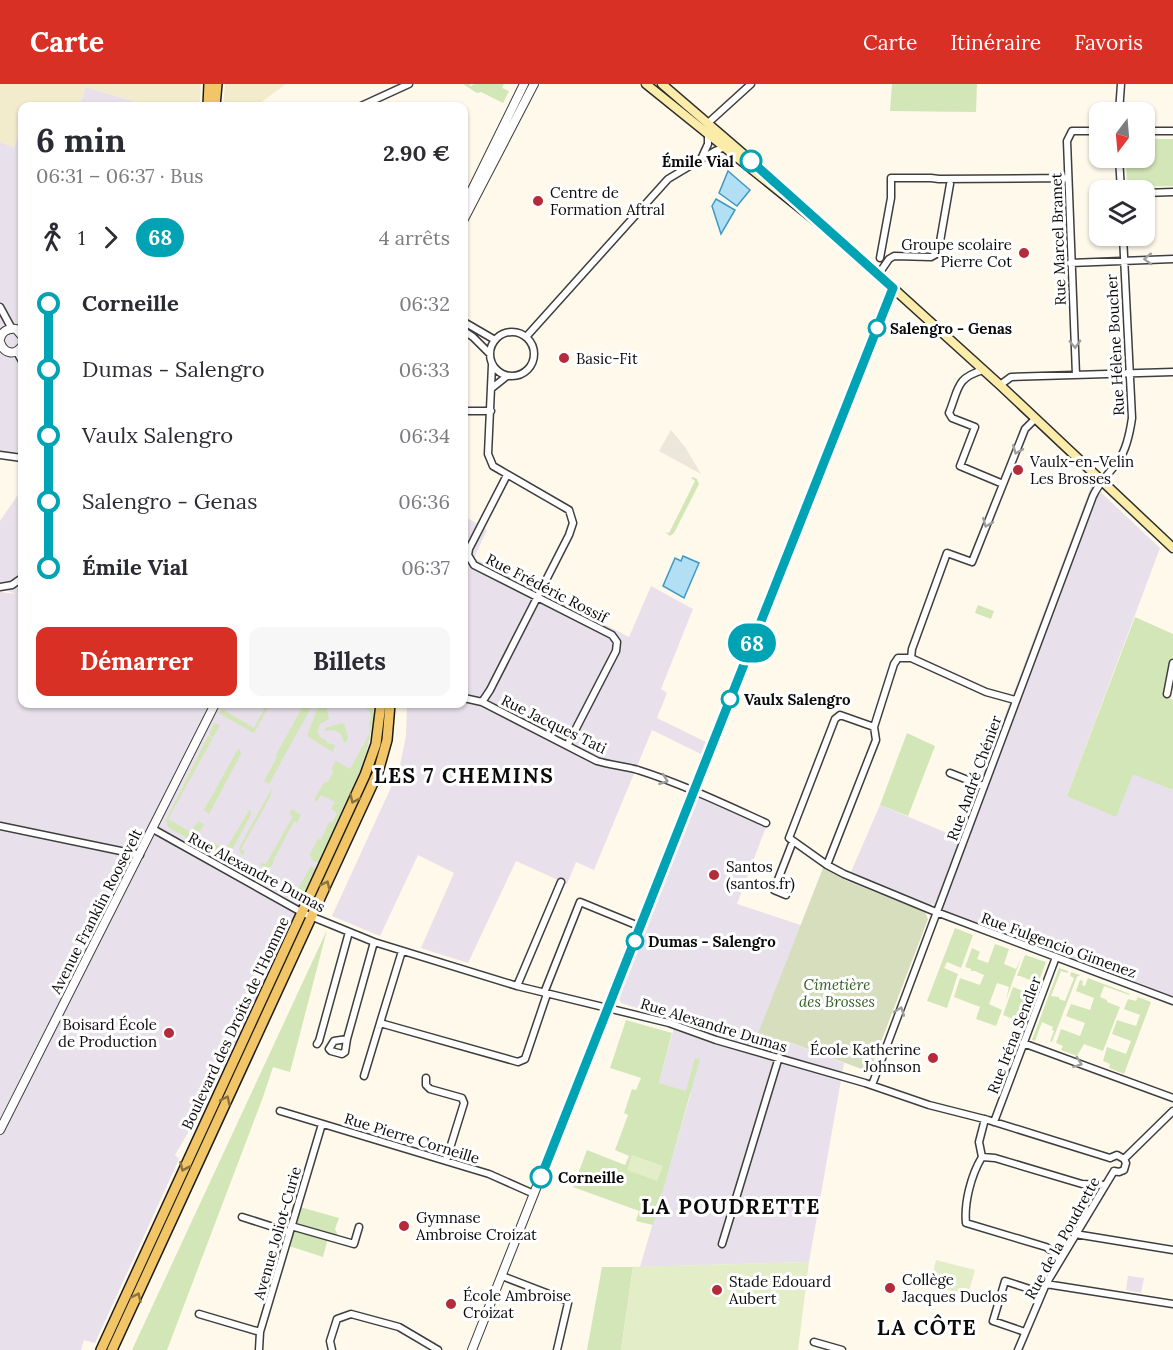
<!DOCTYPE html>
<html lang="fr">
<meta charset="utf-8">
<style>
body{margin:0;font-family:Lora,serif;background:#f7f7f7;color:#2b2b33;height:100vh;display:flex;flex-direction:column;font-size:22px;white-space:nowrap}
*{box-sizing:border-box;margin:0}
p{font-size:20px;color:#7c7c81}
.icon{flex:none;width:33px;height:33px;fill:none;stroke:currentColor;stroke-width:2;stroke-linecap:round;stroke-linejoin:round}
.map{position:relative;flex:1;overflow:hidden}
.side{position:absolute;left:18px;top:18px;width:450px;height:606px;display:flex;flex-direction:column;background:#fff;border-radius:12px;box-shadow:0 2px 4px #0004}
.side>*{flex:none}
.badge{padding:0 12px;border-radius:20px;font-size:21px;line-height:39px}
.needle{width:39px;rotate:196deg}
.tools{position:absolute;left:1089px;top:18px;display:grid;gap:12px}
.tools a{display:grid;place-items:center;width:66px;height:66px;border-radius:12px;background:#fff;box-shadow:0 2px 4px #0004;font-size:30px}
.map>.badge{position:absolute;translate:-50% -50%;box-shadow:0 0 0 3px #fff}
.legs{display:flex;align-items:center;gap:9px;height:66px;padding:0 18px;font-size:20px}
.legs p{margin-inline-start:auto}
.head{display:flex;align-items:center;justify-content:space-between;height:102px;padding:0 18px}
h1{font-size:33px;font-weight:700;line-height:45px}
.action{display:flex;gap:12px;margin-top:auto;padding:12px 18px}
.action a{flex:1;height:69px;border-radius:12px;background:#d93025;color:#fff;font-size:24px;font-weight:700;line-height:69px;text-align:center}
.action a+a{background:#f7f7f7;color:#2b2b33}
ul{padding:0 18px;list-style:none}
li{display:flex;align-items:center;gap:21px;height:66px;font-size:22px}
li i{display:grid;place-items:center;width:9px;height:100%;margin:0 8px;background:currentColor}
li i::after{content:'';width:15px;height:15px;margin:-8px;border:4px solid;border-radius:50%;background:#fff}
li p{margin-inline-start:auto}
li:first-child i{background:linear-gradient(#0000 50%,currentColor 0)}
li:last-child i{background:linear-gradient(currentColor 50%,#0000 0)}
header{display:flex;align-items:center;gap:36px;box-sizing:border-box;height:84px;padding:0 30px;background:#d93025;color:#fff}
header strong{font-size:28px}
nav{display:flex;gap:33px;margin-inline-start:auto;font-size:21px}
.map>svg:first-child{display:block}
.industrial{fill:#e8e0ea}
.farmland{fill:#f2eccc}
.green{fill:#d3e6b7}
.cemetery{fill:#d6debe}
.pitch{fill:#e3eec8}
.plaza{fill:#ece7db}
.water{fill:#b2dff3;stroke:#3d99c6;stroke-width:1.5}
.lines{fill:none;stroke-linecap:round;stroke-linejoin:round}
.minor-casing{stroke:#3e3e3e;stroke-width:9}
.tertiary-casing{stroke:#3e3e3e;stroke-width:10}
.secondary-casing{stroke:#2d2d2d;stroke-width:11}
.primary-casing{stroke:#1c1c1c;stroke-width:12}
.minor{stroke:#fff;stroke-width:6}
.tertiary{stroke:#fff;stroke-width:8}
.secondary{stroke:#fbeca9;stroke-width:8}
.primary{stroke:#f2c667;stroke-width:9}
.oneway{stroke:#9d9d9d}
.oneway2{stroke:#8a723e}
.line-1-casing{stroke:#fff;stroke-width:14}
.line-1{stroke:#00a3b4;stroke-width:9}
.stop-1-dot{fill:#fff;stroke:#00a3b4;stroke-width:3}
.poi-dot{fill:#b42b3c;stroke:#fff;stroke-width:2}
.labels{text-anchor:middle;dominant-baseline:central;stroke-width:6;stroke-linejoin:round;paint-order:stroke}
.stop-label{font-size:15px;font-weight:bold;fill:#0b0b0b;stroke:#fff;text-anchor:start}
.poi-label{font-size:15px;fill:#0b0b0b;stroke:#fff;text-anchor:start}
.street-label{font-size:15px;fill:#0b0b0b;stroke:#fff}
.park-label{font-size:15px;font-style:italic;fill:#315f20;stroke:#fff}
.district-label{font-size:21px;font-weight:bold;letter-spacing:1.5px;fill:#0b0b0b;stroke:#fff}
</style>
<header>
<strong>Carte</strong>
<nav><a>Carte</a><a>Itinéraire</a><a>Favoris</a></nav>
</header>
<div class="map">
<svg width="1173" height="1266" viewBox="0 0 1173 1266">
<rect width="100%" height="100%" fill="#fef9eb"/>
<!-- industrial -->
<path class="industrial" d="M86,3L150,22H79Z
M22,37V371L0,368V58L14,63Z
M1092,400L1160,464L1067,712L1133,689L1173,706V919L936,829L933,819L925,828L847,797L880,721L959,754Z
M22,405V620H374L369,660L355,701L214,1004L175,1071L179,1075L95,1259L84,1256L81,1266H0V508L16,510L0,504V437Z
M464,432L487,446L474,474L629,553L651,502L693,525L661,605L667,609L657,634L708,659L703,671L652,646L594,786L576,778L567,800L516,777L468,879L421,864L454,789L418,771L380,852L332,832L399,686L406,652L407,620H464Z
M698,713L766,743L737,820L801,841L755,959L767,964L785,957L844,979L809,1178L640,1183L691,1009L659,999L676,936L621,919L619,914Z
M1128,1192L1144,1194L1141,1209L1126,1206Z"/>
<!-- farmland -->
<path class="farmland" d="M0,0H201L200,22H150L86,3L79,22H37L29,20L28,22H22V37L14,63L0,58Z
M225,0H286L256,22H223Z"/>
<!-- green -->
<path class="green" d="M463,0H471L469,2H471L474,0H504L502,4L509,7L503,19L481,8L477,9Z
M892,0H977L976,28L890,27Z
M1145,55H1173V102L1127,103L1126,74H1144Z
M693,393L697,395L699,400L674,449L670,452L665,448L669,449L695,397L691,394Z
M978,521L994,527L991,535L975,529Z
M1135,533L1173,550V572L1168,587L1171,589L1163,610L1173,616V706L1133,690L1116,733L1067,712Z
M267,620H270L254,649L220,630L222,625L254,644Z
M304,620H313L269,700L264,697L277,673L276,671Z
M319,620H326L329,635L320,640L317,648L320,653L327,657V659L335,661L333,668L307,652Z
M362,620H374C372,677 342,728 319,779L312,776L310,770L318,755L321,756L329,738L332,739L337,729L331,725L335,718L321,711L317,717L314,716L324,698L327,699L334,687L331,685L336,677L350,685L370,649L369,639L371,633L369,627Z
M214,639L220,641L168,735L191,748L198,737L204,740L195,756L205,762L209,757L226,765L250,725L251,731L227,775L234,779L240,777L245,780L243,786L168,743L166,736L208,652L212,654L213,653L209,650Z
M342,639L344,640L348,653L347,657L344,659L341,650L334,646L324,647L326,644Z
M907,649L935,662L908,732L880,721Z
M238,665L240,666L241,670L209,730L204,726Z
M272,704L270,713L241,765L245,768L243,771L240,769L239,764Z
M292,725L301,731L297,739L294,737L274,775L272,782L268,784L260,781L261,779L266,780L293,732L289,729Z
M311,782L316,785L300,818L248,789L255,785L259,789L258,792L294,812Z
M955,844L973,851L961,884L947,878L944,884L958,890L947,924L927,917Z
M327,846L290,988L273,983L263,1013L167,1266H132Z
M995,860L1009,865L1004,880L1016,885L1021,874L1006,916L1009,903L997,899L989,920L1002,926L996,942L976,935L980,923L954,913L960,894L980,901L984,891L975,887H971V885L965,883L972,864L980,868L977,875L988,879Z
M1025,871L1046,878L1019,951L1014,949L1020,938L1003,931L1013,903L1029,909L1035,898L1020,892H1017Z
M1059,884L1068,887V889L1061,887L1051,912L1059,913V915L1065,917L1074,894L1070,892L1071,888L1080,891L1077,893L1052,958L1050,957L1054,947L1052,946L1053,943L1042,938L1035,957L1032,956Z
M1088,894L1130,910L1129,911L1104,902L1100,913L1107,916V918L1120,923L1103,967L1084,960L1077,972L1061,966L1063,962L1056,959L1061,945L1080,952L1085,939L1066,932L1071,920L1090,926L1094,914L1076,907L1080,896L1083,897L1082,901L1085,902Z
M1138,913L1151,918L1124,990L1109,984L1110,980L1103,977L1107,963L1126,970L1131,957L1112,950L1117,936L1136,942L1140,931L1124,925L1128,915L1136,917Z
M626,936L672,949L659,999L686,1007L695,974L700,975L653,1141L636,1137L639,1127L573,1103L587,1066L625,1081L629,1072L615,1066L628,1031L624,1029L632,1005L636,1006L641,994L610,984Z
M300,1123L339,1134L335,1145L338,1152L329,1150L323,1173L289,1162Z
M602,1183H633L621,1266H587Z"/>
<!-- cemetery -->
<path class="cemetery" d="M823,784L847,797L925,828L928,835L871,984L867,987L786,957L767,964L754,960Z"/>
<!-- pitch -->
<path class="pitch" d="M632,1071L663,1082L657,1097L627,1086Z
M936,1176L975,1186L968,1211L930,1201Z
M809,1178L798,1266H621L633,1183Z"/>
<!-- plaza -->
<path class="plaza" d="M671,346L685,363L701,390L659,367Z"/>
<!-- water -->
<path class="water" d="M728,87L750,106L737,122L719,109Z
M716,115L735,126L721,150L712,122Z
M683,472L699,479L684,514L663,502L675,474L681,477Z"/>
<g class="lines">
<defs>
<path id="minor" d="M361,22L409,0
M1119,28L1121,0
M708,39L751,0
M1144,47H1173
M702,73L708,60V48
M1119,74L1121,106
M1144,109L1173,108
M880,174L891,114V94H931L939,95L1067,94
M1070,179L1173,175
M878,191L889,175L894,172L931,173L938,169L950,100
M0,223L12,245
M464,238L495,256
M464,247L473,253L490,270
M490 270a22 22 0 1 1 44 0a22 22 0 1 1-44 0Z
M526,253L668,95L715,67L725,63
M17,268L22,277
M983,286C956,294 959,304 949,329L952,334L975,343L960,382L1003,400
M1076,291L1067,57L1072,47H1100
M1000,301L1011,293L1173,288
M492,304L507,292
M464,327H491
M0,371L22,374
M507,391L469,465L468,471L474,481L612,551L617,558L616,567L568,660
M0,503L12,501L22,494
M1167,610L1173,579
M464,614L482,618L597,677C610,681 624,682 638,686C682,700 724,720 766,739
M1015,616L986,608L911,574L912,565L947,469L972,478L1025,345L1035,335
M482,618L490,606L569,451L573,439L569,426L493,382L488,370L492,281
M874,643L840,631L835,635L789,754L827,781L844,790L931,826L1173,917
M950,689L983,702
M0,742L140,771
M153,745L303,829L374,858L517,902L669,939L716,956L865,999L929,1021L988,1036L1110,1074
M827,781L876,656L874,643L894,580L898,574H911
M786,811L774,806L793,757
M402,867L380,939L518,978L525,975L547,910
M517,902L561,798
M544,909L580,818L641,843
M347,955L334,957L329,965L331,967L342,970L345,968L347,955L374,858
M1023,959L1173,1014
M317,960L319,957L349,848
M364,992L380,939
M426,994V1001L430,1005L462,1014L464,1019L446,1077
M872,1001L1093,412C1100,397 1110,389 1119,376C1127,364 1130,348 1132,334L1123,152
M280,1027L489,1090L534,1110
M985,1035L979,1058L982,1073C971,1091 964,1119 966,1139L1046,1163L1061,1173
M994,1038L1056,873
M982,1073L995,1074L1082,1100L1105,1101
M1110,1074L1117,1071L1124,1075
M1124,1075L1173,1027
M1114,1087L1119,1088L1124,1086L1126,1079L1124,1075
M242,1133L289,1148
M291,1142L354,1160L359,1143
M1075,1150L1173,1166
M722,1160L779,973
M502,1192L567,1217L568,1219L557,1266
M1046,1200L1173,1220
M199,1230L260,1248
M1025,1248L993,1237L1005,1197L1042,1209
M814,1258L842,1266
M259,1266L260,1248L322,1040
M332,1266L330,1257L337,1235L351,1230L399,1243L438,1266
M1018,1266L1046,1200L1114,1087"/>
<path id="tertiary" d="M464,122L524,0
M464,135L534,0
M0,255C2,247 8,244 16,245L22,252
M0,258C4,270 15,272 22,262
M0,1046L215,620
M472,1266L893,204"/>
<path id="secondary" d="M646,0L841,157L1000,301L1173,464
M662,0L777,99"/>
<path id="primary" d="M208,22L209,0
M215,22L217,0
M101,1266L365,691L376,660L381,620
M112,1266L378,688L387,656L390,620"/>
</defs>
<!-- minor casing -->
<use href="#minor" class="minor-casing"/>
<!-- tertiary casing -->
<use href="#tertiary" class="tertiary-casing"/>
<!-- secondary casing -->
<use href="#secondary" class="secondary-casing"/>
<!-- primary casing -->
<use href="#primary" class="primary-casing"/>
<!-- minor -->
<use href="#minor" class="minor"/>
<!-- tertiary -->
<use href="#tertiary" class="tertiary"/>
<!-- secondary -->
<use href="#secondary" class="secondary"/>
<!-- primary -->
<use href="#primary" class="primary"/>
</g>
<!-- one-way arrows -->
<defs><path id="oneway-chevron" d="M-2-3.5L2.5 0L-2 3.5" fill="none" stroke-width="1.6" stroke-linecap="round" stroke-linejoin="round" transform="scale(1.5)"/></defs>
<g class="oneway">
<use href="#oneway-chevron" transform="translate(1148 175) rotate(178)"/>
<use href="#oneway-chevron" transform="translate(1075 260) rotate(88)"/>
<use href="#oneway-chevron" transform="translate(1017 366) rotate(112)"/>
<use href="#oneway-chevron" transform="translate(987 439) rotate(112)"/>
<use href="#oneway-chevron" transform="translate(664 696) rotate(20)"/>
<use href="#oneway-chevron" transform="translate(900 927) rotate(-70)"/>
<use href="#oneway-chevron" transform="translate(1078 979) rotate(20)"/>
</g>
<g class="oneway2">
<use href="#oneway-chevron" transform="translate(354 715) rotate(115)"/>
<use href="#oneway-chevron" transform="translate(326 801) rotate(-65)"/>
<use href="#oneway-chevron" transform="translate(226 1016) rotate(-65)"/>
<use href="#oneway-chevron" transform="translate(184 1083) rotate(114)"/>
<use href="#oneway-chevron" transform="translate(137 1213) rotate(-65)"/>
</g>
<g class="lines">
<defs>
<path id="line-1" d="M541,1093L893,204L751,77"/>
</defs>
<!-- line-1 casing -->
<use href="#line-1" class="line-1-casing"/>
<!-- line-1 -->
<use href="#line-1" class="line-1"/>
</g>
<!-- markers -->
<g class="stop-1-dot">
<circle cx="751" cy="77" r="10"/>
<circle cx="877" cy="244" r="8"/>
<circle cx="730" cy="615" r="8"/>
<circle cx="635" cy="857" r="8"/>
<circle cx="541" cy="1093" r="10"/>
</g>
<g class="poi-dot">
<circle cx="538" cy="117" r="6"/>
<circle cx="1024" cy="169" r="6"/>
<circle cx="564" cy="274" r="6"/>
<circle cx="1018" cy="386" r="6"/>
<circle cx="714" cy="791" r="6"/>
<circle cx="169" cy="949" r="6"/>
<circle cx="933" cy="974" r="6"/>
<circle cx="404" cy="1142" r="6"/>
<circle cx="890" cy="1204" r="6"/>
<circle cx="717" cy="1206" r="6"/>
<circle cx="451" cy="1220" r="6"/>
</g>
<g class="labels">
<!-- stop labels -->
<g class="stop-label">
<text x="734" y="77" text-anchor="end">Émile Vial</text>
<text x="890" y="244">Salengro - Genas</text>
<text x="744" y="615">Vaulx Salengro</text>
<text x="648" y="857">Dumas - Salengro</text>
<text x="558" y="1093">Corneille</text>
</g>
<!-- poi labels -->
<g class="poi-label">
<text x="550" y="108">Centre de<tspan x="550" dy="17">Formation Aftral</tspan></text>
<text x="1012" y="160" text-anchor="end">Groupe scolaire<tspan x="1012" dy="17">Pierre Cot</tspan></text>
<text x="576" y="274">Basic-Fit</text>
<text x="1030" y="377">Vaulx-en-Velin<tspan x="1030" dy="17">Les Brosses</tspan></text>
<text x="726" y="782">Santos<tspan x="726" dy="17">(santos.fr)</tspan></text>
<text x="157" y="940" text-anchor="end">Boisard École<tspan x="157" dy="17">de Production</tspan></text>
<text x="921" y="965" text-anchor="end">École Katherine<tspan x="921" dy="17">Johnson</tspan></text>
<text x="416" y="1133">Gymnase<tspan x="416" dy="17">Ambroise Croizat</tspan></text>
<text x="902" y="1195">Collège<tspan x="902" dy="17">Jacques Duclos</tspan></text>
<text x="729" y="1197">Stade Edouard<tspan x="729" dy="17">Aubert</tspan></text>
<text x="463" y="1211">École Ambroise<tspan x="463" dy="17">Croizat</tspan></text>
</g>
<!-- street labels -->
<g class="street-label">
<text transform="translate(1058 155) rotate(-92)">Rue Marcel Bramet</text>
<text transform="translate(1115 261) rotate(-93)">Rue Hélène Boucher</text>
<text transform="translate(547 504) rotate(27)">Rue Frédéric Rossif</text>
<text transform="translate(554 640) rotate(26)">Rue Jacques Tati</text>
<text transform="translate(974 694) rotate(-70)">Rue André Chénier</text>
<text transform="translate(257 788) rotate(28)">Rue Alexandre Dumas</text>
<text transform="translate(96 827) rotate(-63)">Avenue Franklin Roosevelt</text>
<text transform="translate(1059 861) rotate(20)">Rue Fulgencio Gimenez</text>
<text transform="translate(235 939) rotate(-65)">Boulevard des Droits de l'Homme</text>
<text transform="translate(714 941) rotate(17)">Rue Alexandre Dumas</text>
<text transform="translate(1014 951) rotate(-69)">Rue Iréna Sendler</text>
<text transform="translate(412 1054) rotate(17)">Rue Pierre Corneille</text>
<text transform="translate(277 1149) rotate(-74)">Avenue Joliot-Curie</text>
<text transform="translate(1062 1154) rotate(-61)">Rue de la Poudrette</text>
</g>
<!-- park labels -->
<g class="park-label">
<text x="837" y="900">Cimetière<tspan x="837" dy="17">des Brosses</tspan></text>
</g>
<!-- district labels -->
<g class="district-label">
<text x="464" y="691">LES 7 CHEMINS</text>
<text x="731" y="1122">LA POUDRETTE</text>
<text x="927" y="1243">LA CÔTE</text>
</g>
</g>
</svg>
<div class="tools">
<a><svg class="needle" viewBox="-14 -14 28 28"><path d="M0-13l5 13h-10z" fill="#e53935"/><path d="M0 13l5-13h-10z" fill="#7c7c81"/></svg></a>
<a><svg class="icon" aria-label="layers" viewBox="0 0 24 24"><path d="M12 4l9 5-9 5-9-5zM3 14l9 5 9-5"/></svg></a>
</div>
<b class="badge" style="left:752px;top:559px;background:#00a3b4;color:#fff">68</b>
<section class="side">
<div class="head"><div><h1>6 min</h1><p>06:31 – 06:37 · Bus</p></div><b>2.90 €</b></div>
<div class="legs"><svg class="icon" aria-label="walk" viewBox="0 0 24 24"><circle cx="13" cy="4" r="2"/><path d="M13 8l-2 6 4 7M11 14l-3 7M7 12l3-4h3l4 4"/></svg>1<svg class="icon" aria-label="forward" viewBox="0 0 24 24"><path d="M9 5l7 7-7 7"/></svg><b class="badge" style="background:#00a3b4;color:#fff">68</b><p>4 arrêts</p></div>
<ul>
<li><i style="color:#00a3b4"></i><b>Corneille</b><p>06:32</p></li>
<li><i style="color:#00a3b4"></i><span>Dumas - Salengro</span><p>06:33</p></li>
<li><i style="color:#00a3b4"></i><span>Vaulx Salengro</span><p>06:34</p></li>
<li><i style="color:#00a3b4"></i><span>Salengro - Genas</span><p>06:36</p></li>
<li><i style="color:#00a3b4"></i><b>Émile Vial</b><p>06:37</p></li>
</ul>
<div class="action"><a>Démarrer</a><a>Billets</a></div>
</section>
</div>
